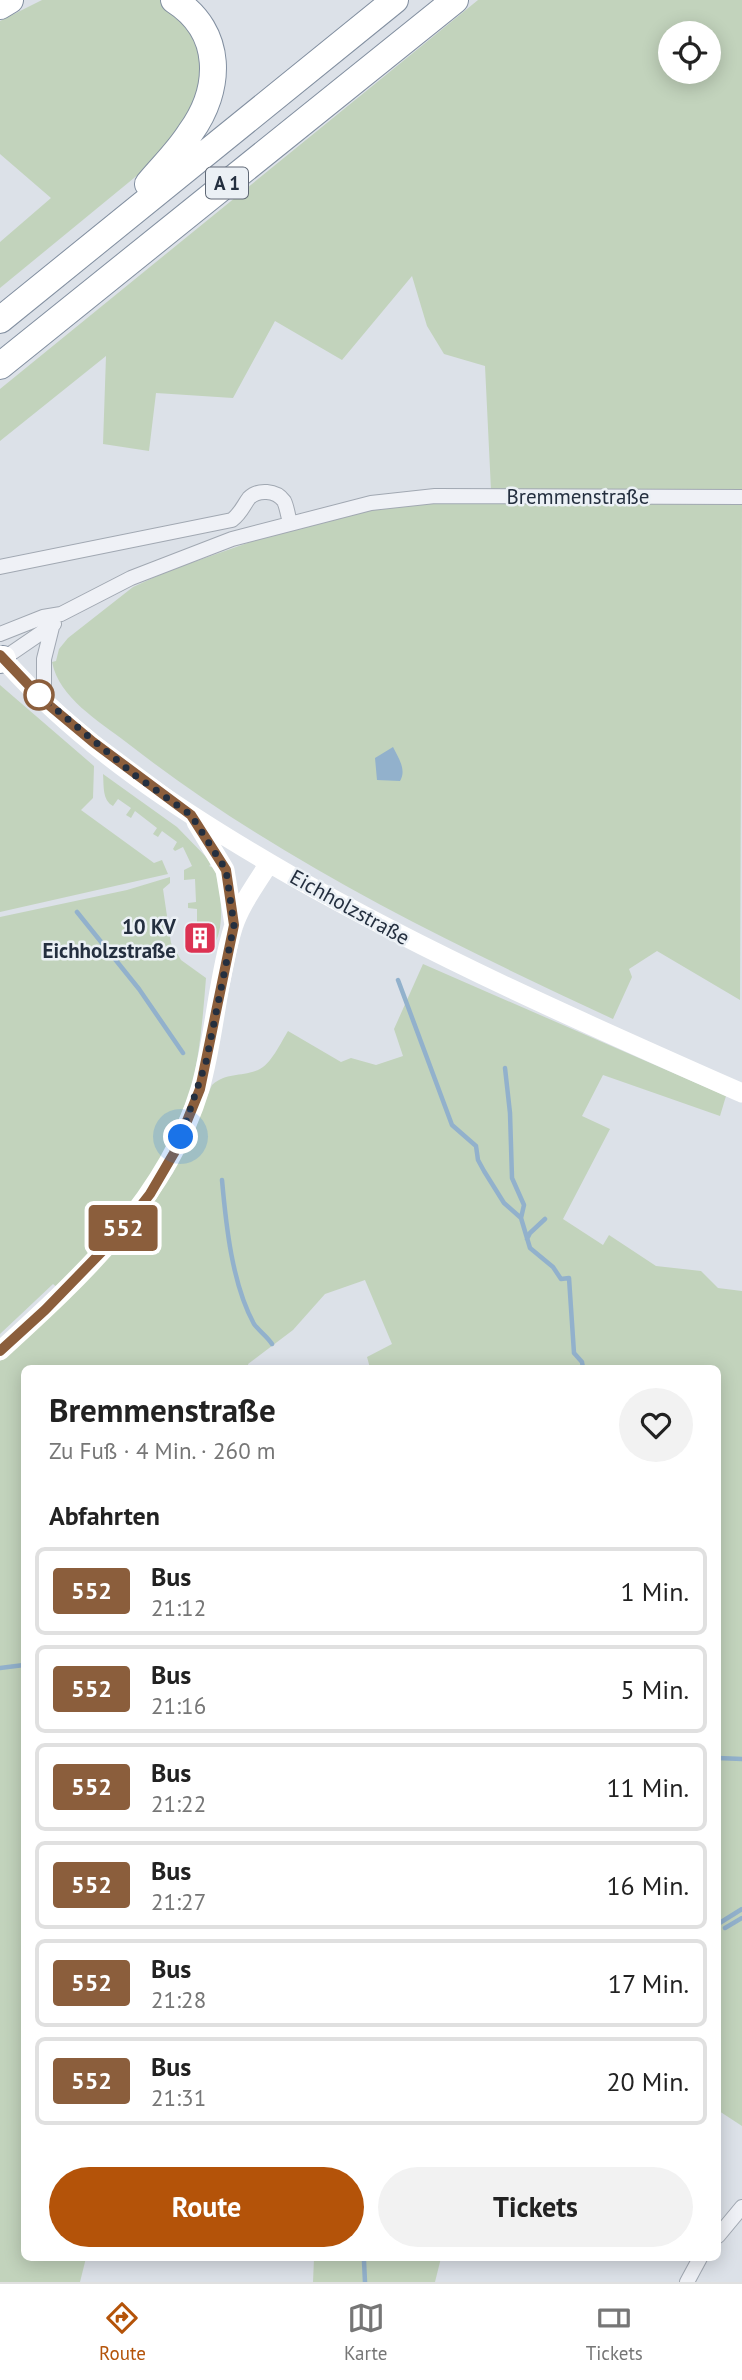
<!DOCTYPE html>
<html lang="de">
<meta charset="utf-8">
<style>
body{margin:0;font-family:"PT Sans",sans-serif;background:#f2f2f2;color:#222;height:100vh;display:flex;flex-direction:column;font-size:26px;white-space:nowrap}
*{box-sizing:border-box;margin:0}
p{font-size:23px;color:#767676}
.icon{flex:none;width:38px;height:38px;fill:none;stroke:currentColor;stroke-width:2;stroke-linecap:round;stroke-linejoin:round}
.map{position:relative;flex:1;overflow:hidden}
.panel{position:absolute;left:21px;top:1365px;width:700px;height:896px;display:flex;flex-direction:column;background:#fff;border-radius:10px;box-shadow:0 4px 18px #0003}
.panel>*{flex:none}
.badge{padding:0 14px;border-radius:5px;font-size:24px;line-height:46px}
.tools{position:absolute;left:658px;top:21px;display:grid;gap:14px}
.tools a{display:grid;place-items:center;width:63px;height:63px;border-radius:50%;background:#fff;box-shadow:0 4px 18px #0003;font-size:35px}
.you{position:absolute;width:35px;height:35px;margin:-18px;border:5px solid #fff;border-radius:50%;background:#1a73e8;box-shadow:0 0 0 10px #1a73e833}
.map>.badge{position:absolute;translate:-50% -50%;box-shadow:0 0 0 4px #fff}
h2{padding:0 28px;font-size:26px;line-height:63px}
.round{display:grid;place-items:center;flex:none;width:74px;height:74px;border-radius:37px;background:#f2f2f2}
.summary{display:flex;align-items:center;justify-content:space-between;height:119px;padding:0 28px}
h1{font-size:33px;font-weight:700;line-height:52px}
.action{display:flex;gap:14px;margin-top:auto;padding:14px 28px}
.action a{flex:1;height:80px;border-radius:42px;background:#b45309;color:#fff;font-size:28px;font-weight:700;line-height:80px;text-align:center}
.action a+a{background:#f2f2f2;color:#222}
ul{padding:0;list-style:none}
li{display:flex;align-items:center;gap:21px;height:88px;margin:0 14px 10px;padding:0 14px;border:4px solid #e0e0e0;border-radius:10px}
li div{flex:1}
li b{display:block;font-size:26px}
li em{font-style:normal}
li .badge{min-width:77px;font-weight:700;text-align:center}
.tabs{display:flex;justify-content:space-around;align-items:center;height:98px;border-top:2px solid #e0e0e0;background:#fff;font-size:19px;color:#767676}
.tabs a{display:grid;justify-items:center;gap:4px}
.tabs .current{color:#b45309}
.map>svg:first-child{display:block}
.green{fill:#c2d3bc;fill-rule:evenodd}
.water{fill:#92b1cc}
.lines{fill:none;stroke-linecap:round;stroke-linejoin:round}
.stream{stroke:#92b1cc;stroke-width:4.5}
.street-casing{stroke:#a1a8b2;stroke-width:16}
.highway-casing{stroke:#828fa0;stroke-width:28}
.street{stroke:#eff1f6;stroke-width:14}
.secondary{stroke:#fff;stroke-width:19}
.highway{stroke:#fff;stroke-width:26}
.line-casing{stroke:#fff;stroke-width:16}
.line{stroke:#8b5e3c;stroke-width:10}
.walk{stroke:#242f3f;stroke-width:7;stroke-dasharray:0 12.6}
.stop-dot{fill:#fff;stroke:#8b5e3c;stroke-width:3.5}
.labels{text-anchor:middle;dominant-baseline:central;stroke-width:5;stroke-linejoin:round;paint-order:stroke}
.shield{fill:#ebf0f5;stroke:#606976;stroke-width:2}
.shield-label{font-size:19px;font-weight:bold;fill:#242f3f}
.street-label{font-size:21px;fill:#242f3f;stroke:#ebf0f5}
.poi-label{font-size:21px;font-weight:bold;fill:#242f3f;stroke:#ebf0f5;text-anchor:end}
</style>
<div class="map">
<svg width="742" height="2282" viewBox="0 0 742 2282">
<rect width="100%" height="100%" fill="#dce1e8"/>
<!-- green -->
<path class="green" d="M42,0H160C196,16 199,39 209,73L173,146L0,288V242L51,198L0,154V21Z
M478,0H742V490H491L485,366L444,354L427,326L412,276L342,360L275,321L233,398L156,393L149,451L103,444L106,356L0,441V389ZM670,33H709V72H670Z
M742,501L740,1000L657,951L629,969L632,977L613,1019C443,940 274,858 126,742C99,721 59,698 52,662L56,661L59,649L68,638L133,587L168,571L270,535L369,509L432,502Z
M0,685L94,766L93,798L81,810L154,863L162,860L168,874L0,912Z
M103,774L177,827L212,863L209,866L214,868C222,887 230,957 197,951L189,938L197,937V909L188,908V903L196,902L195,879L184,880V870L192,866L183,847L175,851L173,849L177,842L162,831L158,837L153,834L157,828L135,811L131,818L126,815L131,808L118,799L113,806C102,800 104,786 103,774Z
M170,877V883L163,889L171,943L181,960L206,978C203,1016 200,1053 191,1090C171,1168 112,1231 58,1288L53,1284L0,1334V917L127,890Z
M423,964L726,1096L720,1116L603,1075L582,1116L610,1129L563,1219L603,1245L609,1235L656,1266L701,1271L718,1288L742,1291V2126L719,2111L718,2113V1368H370L367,1357L392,1344L365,1280L325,1294L293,1330L248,1364L249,1368H24V2258H86L80,2282H0V1361L128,1235L173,1173L212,1085C227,1072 241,1077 258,1070C271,1065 281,1042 288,1031L341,1062L351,1058L376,1065L403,1056L394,1029Z
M314,2258H441L435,2282H313Z"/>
<!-- water -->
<path class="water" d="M393,747C398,757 407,770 400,781L377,780L375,758Z"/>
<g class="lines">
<!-- stream -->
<path class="stream" d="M77,912L139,989L183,1053
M398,980L452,1125L476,1146L478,1160L484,1171L504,1203L521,1218L530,1248L553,1267L561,1279L569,1278L574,1353L582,1362L583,1368
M505,1068L510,1113L512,1178L524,1205L521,1218
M222,1180C226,1225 232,1284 254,1324C259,1331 267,1336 272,1344
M527,1239L530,1233L545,1219
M0,1668L24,1665
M718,1758L742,1759
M718,1924L742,1909
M725,1928L742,1918
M364,2261L365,2282"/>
<defs>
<path id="street" d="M0,567L232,520C241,513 243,506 249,498C258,489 276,490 284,501C287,507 288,516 290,523
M0,634L43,617L61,614L131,578L232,539L371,503L435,496L742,497
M3,659L54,624
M44,701V659L52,627
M718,2236L742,2207
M687,2282L700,2258"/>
<path id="highway" d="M0,6L10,0
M148,184C162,167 178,152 190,133C222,89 224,32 174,0
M0,320L395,0
M0,366L455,0
M0,660L3,659"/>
</defs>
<!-- street casing -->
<use href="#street" class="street-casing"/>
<!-- highway casing -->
<use href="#highway" class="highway-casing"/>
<!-- street -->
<use href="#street" class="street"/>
<!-- secondary -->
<path class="secondary" d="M0,655C79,746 186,815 290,875C436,958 588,1025 742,1093
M196,822L225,870L234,925
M0,1351C82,1276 167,1198 200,1089C215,1036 217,980 233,928C240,905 257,883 269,863"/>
<!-- highway -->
<use href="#highway" class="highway"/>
</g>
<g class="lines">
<defs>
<path id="line" d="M0,655L44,701L93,742L191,815L226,870L234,925L200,1089L174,1153L150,1194L117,1236L45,1310L0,1351"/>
</defs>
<!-- line casing -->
<use href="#line" class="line-casing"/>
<!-- line -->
<use href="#line" class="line"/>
<!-- walk -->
<path class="walk" d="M39,695L136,776L191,815L226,870L234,925L206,1062L181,1137"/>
</g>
<!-- icons -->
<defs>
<symbol id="building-square" viewBox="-11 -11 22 22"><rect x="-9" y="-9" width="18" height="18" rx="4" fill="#dc3252" stroke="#ebf0f5"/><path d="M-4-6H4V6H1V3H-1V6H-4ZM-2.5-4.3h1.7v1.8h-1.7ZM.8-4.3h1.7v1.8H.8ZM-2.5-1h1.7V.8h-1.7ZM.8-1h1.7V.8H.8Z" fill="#fff"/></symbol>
</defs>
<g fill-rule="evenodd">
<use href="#building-square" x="181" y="919" width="38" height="38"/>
</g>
<!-- markers -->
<circle class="stop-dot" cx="39" cy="695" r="14"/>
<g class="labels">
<!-- shield labels -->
<rect class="shield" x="206" y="167.5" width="42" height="31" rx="5"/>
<g class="shield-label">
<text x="227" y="183">A 1</text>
</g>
<!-- street labels -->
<g class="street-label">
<text x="578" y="496">Bremmenstraße</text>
<text transform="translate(350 907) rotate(29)">Eichholzstraße</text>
</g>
<!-- poi labels -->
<g class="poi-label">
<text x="176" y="926">10 KV<tspan x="176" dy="24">Eichholzstraße</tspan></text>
</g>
</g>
</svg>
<div class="tools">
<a><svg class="icon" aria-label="locate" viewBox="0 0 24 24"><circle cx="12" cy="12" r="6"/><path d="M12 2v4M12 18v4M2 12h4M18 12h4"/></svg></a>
</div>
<div class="you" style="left:181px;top:1137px"></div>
<b class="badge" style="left:123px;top:1228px;background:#8b5e3c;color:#fff">552</b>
<section class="panel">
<div class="summary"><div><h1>Bremmenstraße</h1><p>Zu Fuß · 4 Min. · 260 m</p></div><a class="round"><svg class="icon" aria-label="heart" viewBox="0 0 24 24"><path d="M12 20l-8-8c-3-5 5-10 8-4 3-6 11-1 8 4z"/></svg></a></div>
<h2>Abfahrten</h2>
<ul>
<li><span class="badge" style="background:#8b5e3c;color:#fff">552</span><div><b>Bus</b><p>21:12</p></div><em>1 Min.</em></li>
<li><span class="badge" style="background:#8b5e3c;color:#fff">552</span><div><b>Bus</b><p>21:16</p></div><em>5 Min.</em></li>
<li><span class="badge" style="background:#8b5e3c;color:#fff">552</span><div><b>Bus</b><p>21:22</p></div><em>11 Min.</em></li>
<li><span class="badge" style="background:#8b5e3c;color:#fff">552</span><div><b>Bus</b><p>21:27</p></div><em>16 Min.</em></li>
<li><span class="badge" style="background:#8b5e3c;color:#fff">552</span><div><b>Bus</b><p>21:28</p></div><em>17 Min.</em></li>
<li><span class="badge" style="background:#8b5e3c;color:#fff">552</span><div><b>Bus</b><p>21:31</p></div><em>20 Min.</em></li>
</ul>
<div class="action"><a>Route</a><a>Tickets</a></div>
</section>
</div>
<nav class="tabs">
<a class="current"><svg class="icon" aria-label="directions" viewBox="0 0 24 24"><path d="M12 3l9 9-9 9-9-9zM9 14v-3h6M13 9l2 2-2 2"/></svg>Route</a>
<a><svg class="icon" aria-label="map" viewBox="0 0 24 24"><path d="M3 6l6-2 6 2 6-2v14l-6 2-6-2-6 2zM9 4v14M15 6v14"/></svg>Karte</a>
<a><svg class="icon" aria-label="tickets" viewBox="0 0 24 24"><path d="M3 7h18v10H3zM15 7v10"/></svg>Tickets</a>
</nav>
